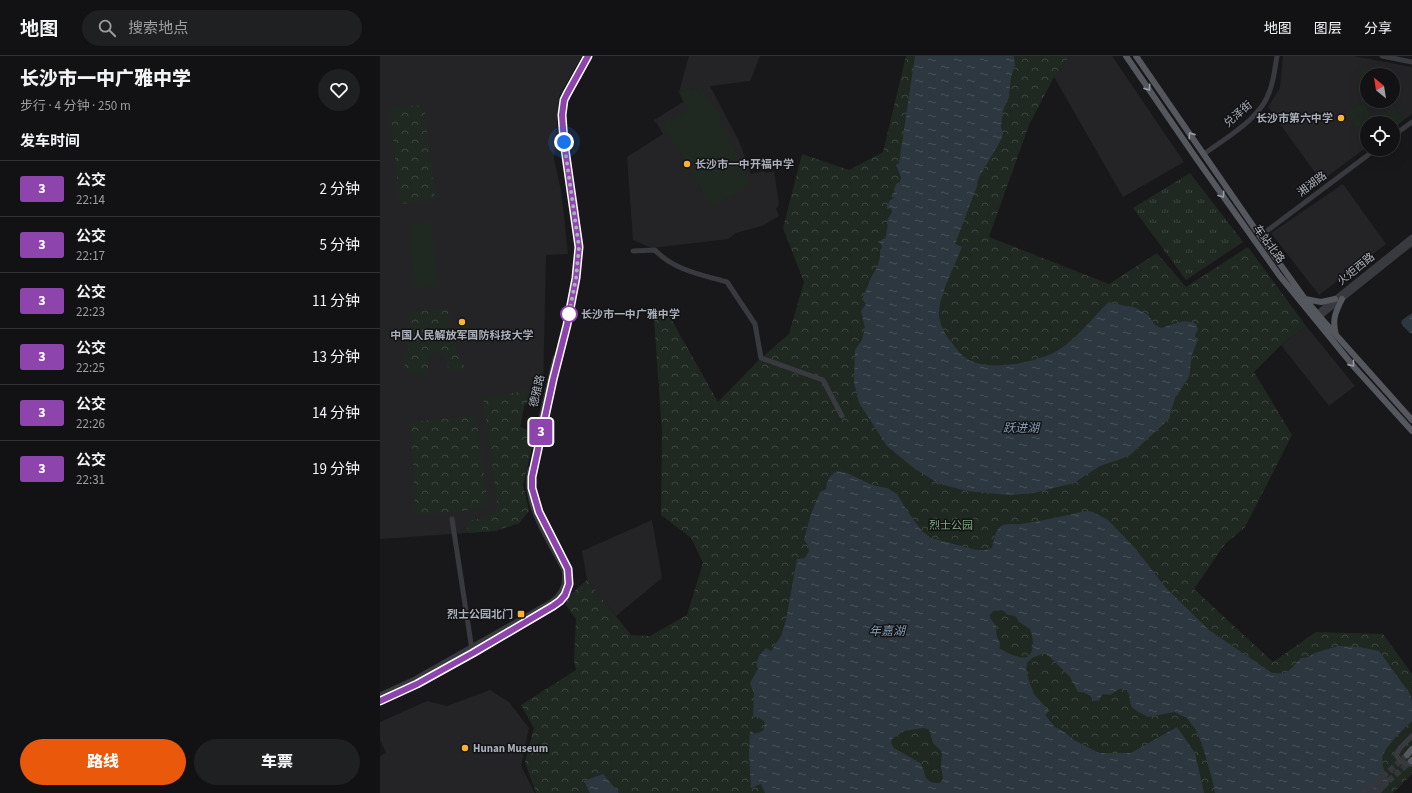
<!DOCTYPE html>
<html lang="zh">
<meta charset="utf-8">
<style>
body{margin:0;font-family:"Source Sans 3","Noto Sans SC",sans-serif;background:#1f2022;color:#f1f3f6;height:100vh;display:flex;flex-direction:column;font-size:15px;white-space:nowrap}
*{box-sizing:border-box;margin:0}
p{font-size:13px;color:#9c9ea0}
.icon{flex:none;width:22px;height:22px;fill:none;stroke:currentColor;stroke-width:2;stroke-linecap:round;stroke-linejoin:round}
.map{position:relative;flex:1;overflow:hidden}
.drawer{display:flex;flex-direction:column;background:#121214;width:380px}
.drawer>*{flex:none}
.badge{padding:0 8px;border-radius:3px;font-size:14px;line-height:26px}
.needle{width:26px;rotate:330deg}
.controls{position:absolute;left:980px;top:12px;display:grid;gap:8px}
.controls a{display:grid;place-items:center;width:40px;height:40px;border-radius:50%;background:#121214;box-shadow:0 4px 16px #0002,0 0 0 1px #313234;font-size:20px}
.you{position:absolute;width:20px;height:20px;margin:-10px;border:3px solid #fff;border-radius:50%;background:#1a73e8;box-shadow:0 0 0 6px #1a73e833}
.map>.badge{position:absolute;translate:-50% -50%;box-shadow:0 0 0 2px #fff}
h2{padding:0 20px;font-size:15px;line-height:36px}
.round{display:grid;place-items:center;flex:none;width:42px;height:42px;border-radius:21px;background:#1f2022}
.summary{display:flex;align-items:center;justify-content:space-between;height:68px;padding:0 20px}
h1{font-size:19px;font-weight:800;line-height:30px}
.primary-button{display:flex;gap:8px;margin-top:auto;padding:8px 20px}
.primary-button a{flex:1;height:46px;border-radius:24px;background:#ea580c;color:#fff;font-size:16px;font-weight:800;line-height:46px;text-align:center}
.primary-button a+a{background:#1f2022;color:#f1f3f6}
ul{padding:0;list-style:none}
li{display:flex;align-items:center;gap:12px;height:56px;padding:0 20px;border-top:1px solid #313234}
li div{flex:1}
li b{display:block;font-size:15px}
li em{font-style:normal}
li .badge{min-width:44px;font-weight:700;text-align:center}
header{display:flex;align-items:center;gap:24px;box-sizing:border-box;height:56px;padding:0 20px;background:#121214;border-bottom:1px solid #313234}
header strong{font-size:19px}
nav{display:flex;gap:22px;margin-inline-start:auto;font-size:14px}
.search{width:280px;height:36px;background:#1f2022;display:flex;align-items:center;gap:10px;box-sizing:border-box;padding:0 14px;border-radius:22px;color:#9c9ea0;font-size:15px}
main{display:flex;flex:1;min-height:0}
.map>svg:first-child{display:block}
.built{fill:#242427;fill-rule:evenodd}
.grass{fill:url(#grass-tufts)}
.park{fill:url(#park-crowns)}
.pitch{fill:#202921}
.water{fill:url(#water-ripples);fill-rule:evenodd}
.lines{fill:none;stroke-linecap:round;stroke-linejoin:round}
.major-tunnel{stroke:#35363a;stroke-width:6;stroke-dasharray:6 3;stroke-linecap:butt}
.minor{stroke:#393a3f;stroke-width:5}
.major{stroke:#55575e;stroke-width:6}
.oneway{stroke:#999da8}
.line-casing{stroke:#fff;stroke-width:9}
.line{stroke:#8e44ad;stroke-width:6}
.walk{stroke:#aaafba;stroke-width:4;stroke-dasharray:0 7.2}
.poi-dot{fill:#f9b331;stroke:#131315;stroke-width:1.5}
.stop-dot{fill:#fff;stroke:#8e44ad;stroke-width:2}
.labels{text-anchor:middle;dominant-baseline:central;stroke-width:3;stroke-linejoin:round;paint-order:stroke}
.street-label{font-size:11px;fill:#aaafba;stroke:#131315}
.poi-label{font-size:11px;font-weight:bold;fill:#aaafba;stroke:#131315;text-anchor:end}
.stop-label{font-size:11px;font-weight:bold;fill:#aaafba;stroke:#131315;text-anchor:start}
.park-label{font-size:11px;fill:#80a682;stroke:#131315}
.water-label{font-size:12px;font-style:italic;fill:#809db6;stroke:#131315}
</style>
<header>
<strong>地图</strong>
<div class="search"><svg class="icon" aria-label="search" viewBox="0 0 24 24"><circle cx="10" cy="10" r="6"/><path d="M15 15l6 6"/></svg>搜索地点</div>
<nav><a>地图</a><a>图层</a><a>分享</a></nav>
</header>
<main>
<section class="drawer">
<div class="summary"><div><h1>长沙市一中广雅中学</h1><p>步行 · 4 分钟 · 250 m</p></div><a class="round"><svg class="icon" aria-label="heart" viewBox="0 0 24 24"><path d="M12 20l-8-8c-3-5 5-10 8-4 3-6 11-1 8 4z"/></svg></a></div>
<h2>发车时间</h2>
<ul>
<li><span class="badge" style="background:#8e44ad;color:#fff">3</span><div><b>公交</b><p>22:14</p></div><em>2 分钟</em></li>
<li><span class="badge" style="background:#8e44ad;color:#fff">3</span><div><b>公交</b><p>22:17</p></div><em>5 分钟</em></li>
<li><span class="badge" style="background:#8e44ad;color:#fff">3</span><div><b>公交</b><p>22:23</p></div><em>11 分钟</em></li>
<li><span class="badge" style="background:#8e44ad;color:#fff">3</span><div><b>公交</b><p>22:25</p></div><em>13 分钟</em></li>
<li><span class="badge" style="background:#8e44ad;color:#fff">3</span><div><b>公交</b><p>22:26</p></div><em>14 分钟</em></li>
<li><span class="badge" style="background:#8e44ad;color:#fff">3</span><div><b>公交</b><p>22:31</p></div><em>19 分钟</em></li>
</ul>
<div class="primary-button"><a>路线</a><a>车票</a></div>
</section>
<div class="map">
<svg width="1032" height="737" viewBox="0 0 1032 737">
<defs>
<pattern id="grass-tufts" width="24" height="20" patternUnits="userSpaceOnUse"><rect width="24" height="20" fill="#202921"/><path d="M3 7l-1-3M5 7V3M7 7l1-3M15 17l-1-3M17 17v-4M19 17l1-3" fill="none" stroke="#3e463f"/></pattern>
<pattern id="park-crowns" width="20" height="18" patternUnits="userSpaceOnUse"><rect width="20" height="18" fill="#202921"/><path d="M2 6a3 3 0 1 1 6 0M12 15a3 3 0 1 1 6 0" fill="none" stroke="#3e463f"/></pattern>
<pattern id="water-ripples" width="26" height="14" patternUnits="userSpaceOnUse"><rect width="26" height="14" fill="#2d373f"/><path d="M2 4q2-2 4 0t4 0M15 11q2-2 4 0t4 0" fill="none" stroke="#495159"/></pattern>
</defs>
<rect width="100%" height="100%" fill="#18181a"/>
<!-- built -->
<path class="built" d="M0,0H202L179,40L174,103L181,134L188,198L166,199L163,333L144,350L140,371L155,377L143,429L149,455L139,467L115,475L0,483Z
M309,0H380L370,25L330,30L359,85L371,118L384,115L385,117L394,115L399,148L396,153L399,160L382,170L356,177L348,183L272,192L253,184L247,101L283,78L276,66L275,67L274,64L303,46L299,36Z
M690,0H732L804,106L743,141L674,21Z
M903,0H973L1032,11V58L1013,72V67H987V91L941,125L888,51L900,32ZM987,19H1013V45H987Z
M963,128L1006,188L939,239L891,177Z
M926,270L975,330L949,350L901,289Z
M272,464L282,522L236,560L207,524L202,495Z
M110,634L129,646L149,672L141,710L155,737H0V700L6,697L0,683V666L47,645L67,650Z"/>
<!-- grass -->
<path class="grass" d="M810,117L863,186L806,224L753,152Z"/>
<!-- park -->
<path class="park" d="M526,0H690L674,21L649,69L609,181L729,228L777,197L806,231L868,191L926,270L901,289L874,316L912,379L865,471L845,488L814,533L893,606L936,576L1003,578L1032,618V718L1013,737H156L145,706L154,672L141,649L196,614L194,605L196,563L183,545L207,524L251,579L270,580L307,559L323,507L311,482L281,459L282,375L274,263L287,256L338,346L381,302L409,278L424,226L403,172L422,98L469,114L503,96Z
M44,49L55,144L20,148L10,52Z
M68,252L69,277L85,312L69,317L66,302L56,295L50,301L46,320L24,314L31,277L29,257Z
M163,333L144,350L140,371L155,377L143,429L149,455L139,467L115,475L88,477L87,465L110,461L118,452L103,341Z
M96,360L108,449L103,453L39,459L35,454L31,366Z"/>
<!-- pitch -->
<path class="pitch" d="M981,12L1021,19L1016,45H1013V19H987V39L977,37Z
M321,31L328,43L330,42L371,128L332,151L284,68L309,54L300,37L309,32L317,49L319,48L312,35Z
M983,46L993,61L977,73L966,58Z
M1013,49L1024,64L1016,70L1005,55Z
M1004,55L1012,67H1000L996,61Z
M51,166L58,229L34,232L29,169Z"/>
<!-- water -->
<path class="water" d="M535,0H634L635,9L631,21L629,41L623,55L621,71L623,76L622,82L598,123L597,130L575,188L582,191C575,209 558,241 559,260C560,270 566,280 572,287C577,294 582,300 589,304C609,315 653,307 673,297C695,286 711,263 729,246L745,250L754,251L768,259L775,269L781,272L804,265L815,267L818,273L815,279L817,286L812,299L809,321L795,342L789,363L749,400L720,410L694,427L654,437L628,439L587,435L560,428L535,413L507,390L479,347L474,326L475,294L482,284L485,272L481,255L486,248L482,243C486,236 488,228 491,222C497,211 501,206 500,194L502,191L501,188L498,186L500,185L505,184C506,178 509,170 507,164L512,156L511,152L507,153V149L509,147V145L514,142L512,138L515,136L514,134L516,128L520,126L521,121L516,109L519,107Z
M1032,257V277H1030L1024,271L1021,267L1022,264Z
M457,415L467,417L492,429L507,432L517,438L527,455L542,475L551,482L596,494H606L612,492C614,485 615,474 621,470C627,467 634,469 640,468C662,465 684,460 706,455L713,456L728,464L755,492L785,531L829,574L892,617C910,619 909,614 921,602H926L935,597L958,590L979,591L999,595L1030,638L1032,645V665C1023,674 1001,693 1002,706C1003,713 1007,721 1009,728L1001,737H835L833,726L823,691L816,674L807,662L794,656L768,661C763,658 756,655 752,651C748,646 752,630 740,633C737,633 733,638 729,639C727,639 725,638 723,638L719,644L714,645C711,639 705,636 698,636L690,621L668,599L664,597L652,602L647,607L646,614L650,628L654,638L669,655L665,659L675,671L683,675L694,684L719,697H751L797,671L815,697L824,737H385L381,728L371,732L369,695L370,675L375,678L383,675L385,666L377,660L373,662L374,638L370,627L378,613C374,604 380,599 386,592L391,595L401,580L406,564L417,503L425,502L429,495L428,489L424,484L431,458L440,436L446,433C447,424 449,420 457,415ZM622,554L628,559C637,560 635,559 639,566L650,573C653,583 656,592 648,601C638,603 627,597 619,592L620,589C620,587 619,585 618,583C614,573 620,573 610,562V559L613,555ZM543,672L548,673L550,676L553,687L561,695L562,699L561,710L563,723L560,727C541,728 547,715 540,707L514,692L511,687L512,683L524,675Z
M223,718L239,737H210L204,725Z"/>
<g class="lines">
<!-- major-tunnel -->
<path class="major-tunnel" d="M981,737L998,725L1027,699
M995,737L1031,705"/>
<!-- minor -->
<path class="minor" d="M1002,0L1032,6
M1013,80L1032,66
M824,98C847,81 882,62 890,34C894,23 895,11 897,0
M880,180L996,93
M253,195L275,194C293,214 323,219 347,226L375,268L381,302L443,324L462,360
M935,259L1032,181
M937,263L1032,187
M157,378L175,302
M72,463L92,594
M0,639L35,623L171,546C183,537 186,528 184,514C169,484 142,447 150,413
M0,645L37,628L173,550C198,533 190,515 178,493C172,481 165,469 160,457C155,446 152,433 152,421L173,324L187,269L196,222L199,191L184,86L182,59L184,44L187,38L208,0
M1032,680L1020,692L1016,699C1019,705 1026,709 1032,708"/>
<!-- major -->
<path class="major" d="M746,0L816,102L899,219L975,312L1032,375
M756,0L880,180L925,243L940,261L1032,364
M925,243L941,246L955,243
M956,279C952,264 955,257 962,243
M1027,699L1032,693
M1031,705L1032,704"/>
</g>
<!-- one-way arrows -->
<defs><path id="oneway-chevron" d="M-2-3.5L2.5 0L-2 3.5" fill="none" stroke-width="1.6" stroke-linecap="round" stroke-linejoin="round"/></defs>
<g class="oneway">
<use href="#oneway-chevron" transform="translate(768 32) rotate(55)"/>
<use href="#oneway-chevron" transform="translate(811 79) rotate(-125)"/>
<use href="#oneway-chevron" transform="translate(842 139) rotate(54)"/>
<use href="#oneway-chevron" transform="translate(972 308) rotate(51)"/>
</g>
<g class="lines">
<defs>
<path id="line" d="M0,645L37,628L93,597L173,550L180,545L185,539L189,528L188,513L159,456L152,432V421L173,324L187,269L196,222L199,191L184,86L182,59L184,44L187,38L208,0"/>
</defs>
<!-- line casing -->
<use href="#line" class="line-casing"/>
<!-- line -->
<use href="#line" class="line"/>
<!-- walk -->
<path class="walk" d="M184,86L199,191L196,222L189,258"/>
</g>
<!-- markers -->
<g class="poi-dot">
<circle cx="961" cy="62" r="4"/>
<circle cx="307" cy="108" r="4"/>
<circle cx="82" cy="266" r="4"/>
<rect x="137" y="554" width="8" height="8" rx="2"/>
<circle cx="85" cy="692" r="4"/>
</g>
<circle class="stop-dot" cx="189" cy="258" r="8"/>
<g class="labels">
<!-- street labels -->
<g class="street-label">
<text transform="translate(858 58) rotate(-41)">兑泽街</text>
<text transform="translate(932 128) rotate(-37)">湘湖路</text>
<text transform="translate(889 188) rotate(54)">车站北路</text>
<text transform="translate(976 213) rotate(-39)">火炬西路</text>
<text transform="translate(157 335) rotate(-77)">德雅路</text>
</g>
<!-- poi labels -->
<g class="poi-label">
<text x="953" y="62">长沙市第六中学</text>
<text x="315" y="108" text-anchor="start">长沙市一中开福中学</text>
<text x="82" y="279" text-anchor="middle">中国人民解放军国防科技大学</text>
<text x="133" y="558">烈士公园北门</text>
<text x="93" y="692" text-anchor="start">Hunan Museum</text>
</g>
<!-- stop labels -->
<g class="stop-label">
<text x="201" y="258">长沙市一中广雅中学</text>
</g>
<!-- park labels -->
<g class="park-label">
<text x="571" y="469">烈士公园</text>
</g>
<!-- water labels -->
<g class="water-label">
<text x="641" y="372">跃进湖</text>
<text x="507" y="575">年嘉湖</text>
</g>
</g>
</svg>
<div class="controls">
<a><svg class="needle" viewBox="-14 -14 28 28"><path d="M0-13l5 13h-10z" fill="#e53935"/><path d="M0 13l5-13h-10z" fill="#9c9ea0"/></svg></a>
<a><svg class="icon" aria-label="locate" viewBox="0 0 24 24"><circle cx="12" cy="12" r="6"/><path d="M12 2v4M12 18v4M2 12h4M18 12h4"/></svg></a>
</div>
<div class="you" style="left:184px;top:86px"></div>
<b class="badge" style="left:161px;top:376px;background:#8e44ad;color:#fff">3</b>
</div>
</main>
